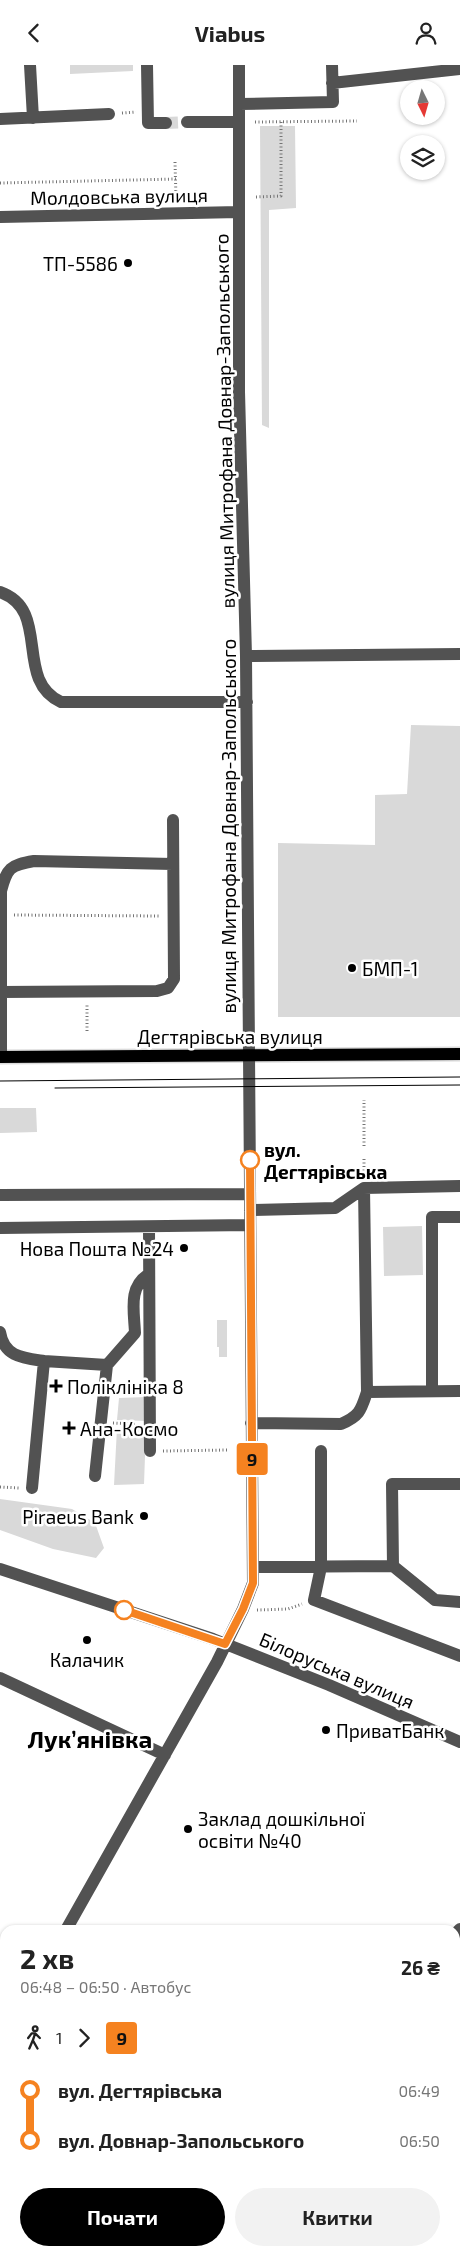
<!DOCTYPE html>
<html lang="uk">
<meta charset="utf-8">
<style>
body{margin:0;font-family:"Exo 2",sans-serif;background:#f2f2f2;color:#222;height:100vh;display:flex;flex-direction:column;font-size:19px;white-space:nowrap}
*{box-sizing:border-box;margin:0}
p{font-size:16px;color:#767676}
.icon{flex:none;width:28px;height:28px;fill:none;stroke:currentColor;stroke-width:2;stroke-linecap:round;stroke-linejoin:round}
.map{position:relative;flex:1;overflow:hidden}
.side{position:absolute;left:0px;top:1860px;width:460px;height:331px;display:flex;flex-direction:column;background:#fff;border-radius:15px 15px 0 0;box-shadow:0 1px 4px #0004}
.side>*{flex:none}
.badge{padding:0 10px;border-radius:4px;font-size:18px;line-height:32px}
.needle{width:32px;rotate:175deg}
.fabs{position:absolute;left:400px;top:15px;display:grid;gap:10px}
.fabs a{display:grid;place-items:center;width:45px;height:45px;border-radius:50%;background:#fff;box-shadow:0 1px 4px #0004;font-size:25px}
.map>.badge{position:absolute;translate:-50% -50%;box-shadow:0 0 0 2px #fff}
.legs{display:flex;align-items:center;gap:8px;height:55px;padding:0 20px;font-size:16px}
.legs p{margin-inline-start:auto}
.overview{display:flex;align-items:center;justify-content:space-between;height:85px;padding:0 20px}
h1{font-size:28px;font-weight:700;line-height:38px}
.cta{display:flex;gap:10px;margin-top:auto;padding:10px 20px}
.cta a{flex:1;height:58px;border-radius:30px;background:#000;color:#fff;font-size:20px;font-weight:700;line-height:58px;text-align:center}
.cta a+a{background:#f2f2f2;color:#222}
ul{padding:0 20px;list-style:none}
li{display:flex;align-items:center;gap:18px;height:50px;font-size:19px}
li i{display:grid;place-items:center;width:8px;height:100%;margin:0 6px;background:currentColor}
li i::after{content:'';width:12px;height:12px;margin:-6px;border:4px solid;border-radius:50%;background:#fff}
li p{margin-inline-start:auto}
li:first-child i{background:linear-gradient(#0000 50%,currentColor 0)}
li:last-child i{background:linear-gradient(currentColor 50%,#0000 0)}
header{display:flex;justify-content:space-between;align-items:center;height:65px;padding:0 20px;background:#fff;font-size:22px;font-weight:700}
.map>svg:first-child{display:block}
.green{fill:#d9d9d9}
.lines{fill:none;stroke-linecap:round;stroke-linejoin:round}
.minor-tunnel{stroke:#d9d9d9;stroke-width:12;stroke-dasharray:12 6;stroke-linecap:butt}
.major-casing{stroke:#dbdbdb;stroke-width:15}
.path{stroke:#747474;stroke-width:3;stroke-dasharray:1 2.5;stroke-linecap:butt}
.minor{stroke:#525252;stroke-width:12}
.major{stroke:#000;stroke-width:12}
.tram{stroke:#000;stroke-width:1}
.line-1-casing{stroke:#fff;stroke-width:11}
.line-1{stroke:#f58220;stroke-width:8}
.poi-dot{fill:#000;stroke:#fff;stroke-width:2}
.stop-1-dot{fill:#fff;stroke:#f58220;stroke-width:2.5}
.labels{text-anchor:middle;dominant-baseline:central;stroke-width:5;stroke-linejoin:round;paint-order:stroke}
.street-label{font-size:19px;fill:#000;stroke:#fff}
.poi-label{font-size:19px;fill:#000;stroke:#fff;text-anchor:start}
.stop-label{font-size:19px;font-weight:bold;fill:#000;stroke:#fff;text-anchor:start}
.district-label{font-size:24px;font-weight:bold;fill:#000;stroke:#fff}
</style>
<header><svg class="icon" aria-label="back" viewBox="0 0 24 24"><path d="M15 5l-7 7 7 7"/></svg>Viabus<svg class="icon" aria-label="person" viewBox="0 0 24 24"><circle cx="12" cy="8" r="4"/><path d="M4 21q1-7 8-7t8 7"/></svg></header>
<div class="map">
<svg width="460" height="2191" viewBox="0 0 460 2191">
<rect width="100%" height="100%" fill="#fff"/>
<!-- green -->
<path class="green" d="M70,0H133V6L70,9Z
M260,61H295L296,143L269,145V363L262,360Z
M411,660L460,661V952H278V778L375,780V730L407,729Z
M0,1043H36L37,1067L0,1068Z
M422,1161L423,1210L384,1211L383,1162Z
M217,1255H227V1292H219V1282H217Z
M146,1332L148,1356L117,1355L119,1333Z
M117,1363H146L144,1419L114,1420Z
M0,1434L72,1444L95,1458L104,1483L96,1493L53,1484L0,1465Z"/>
<g class="lines">
<!-- minor-tunnel -->
<path class="minor-tunnel" d="M166,58L187,57"/>
<defs>
<path id="major" d="M0,992L460,989
M0,2035L5,2037
M255,2186L263,2191"/>
</defs>
<!-- major casing -->
<use href="#major" class="major-casing"/>
<!-- path -->
<path class="path" d="M122,48L136,47
M255,57L357,56
M175,97L176,133
M0,118L176,114
M256,132L281,131V57
M14,850L160,851
M87,966V940
M364,1081V1035
M364,1109V1094
M113,1358L136,1359
M163,1386L228,1385
M0,1422L19,1423
M257,1545L288,1544L302,1539
M455,1915L460,1916
M455,2111L458,2106L460,2107
M369,2191L372,2186"/>
<!-- minor -->
<path class="minor" d="M30,0L33,53
M147,0L148,58H166
M332,18L460,4
M239,39L333,37L332,0
M0,54L109,49
M187,57H239
M0,152L239,147
M0,527C52,545 13,615 61,637H247
M246,591L460,589
M0,927L157,926L168,923L174,914L173,755
M1,992V826C7,803 10,800 34,796L173,799
M0,1130L250,1129
M250,1145L335,1143L364,1123L460,1121
M149,1162L150,1386
M0,1163L250,1160
M0,1267C4,1292 23,1293 44,1296
M432,1325V1152H460
M367,1327L460,1326
M251,1358L341,1359C360,1351 361,1345 367,1327L364,1123
M321,1386V1502L314,1535L460,1591
M95,1411L107,1300L135,1268C134,1245 128,1222 149,1209
M32,1423L44,1296L107,1300
M393,1501L392,1419H460
M253,1502L393,1501L435,1535L460,1537
M0,1504L213,1574L329,1620L460,1677
M0,1613L165,1690
M66,1865L217,1597L243,1544L253,1518L246,591L239,327V0
M455,1869L460,1864
M0,1983L5,1974
M69,2186L73,2191
M185,2186L188,2191
M223,2191L234,2186"/>
<!-- major -->
<use href="#major" class="major"/>
<!-- tram -->
<path class="tram" d="M0,1016L460,1012
M55,1023L460,1020"/>
</g>
<g class="lines">
<defs>
<path id="line-1" d="M124,1545L225,1579L243,1544L253,1518L250,1095"/>
</defs>
<!-- line-1 casing -->
<use href="#line-1" class="line-1-casing"/>
<!-- line-1 -->
<use href="#line-1" class="line-1"/>
</g>
<!-- markers -->
<g class="poi-dot">
<circle cx="128" cy="198" r="5"/>
<circle cx="352" cy="903" r="5"/>
<circle cx="184" cy="1183" r="5"/>
<path d="M53.5 1313.5h5v5h5v5h-5v5h-5v-5h-5v-5h5z"/>
<path d="M66.5 1355.5h5v5h5v5h-5v5h-5v-5h-5v-5h5z"/>
<circle cx="144" cy="1451" r="5"/>
<circle cx="87" cy="1575" r="5"/>
<circle cx="326" cy="1665" r="5"/>
<circle cx="188" cy="1764" r="5"/>
</g>
<g class="stop-1-dot">
<circle cx="250" cy="1095" r="9"/>
<circle cx="124" cy="1545" r="9"/>
</g>
<g class="labels">
<!-- street labels -->
<g class="street-label">
<text transform="translate(119 131) rotate(-1)">Молдовська вулиця</text>
<text transform="translate(224 356) rotate(-91)">вулиця Митрофана Довнар-Запольського</text>
<text transform="translate(228 761) rotate(-90)">вулиця Митрофана Довнар-Запольського</text>
<text x="230" y="971">Дегтярівська вулиця</text>
<text transform="translate(337 1605) rotate(23)">Білоруська вулиця</text>
</g>
<!-- poi labels -->
<g class="poi-label">
<text x="118" y="198" text-anchor="end">ТП-5586</text>
<text x="362" y="903">БМП-1</text>
<text x="174" y="1183" text-anchor="end">Нова Пошта №24</text>
<text x="67" y="1321">Поліклініка 8</text>
<text x="80" y="1363">Ана-Космо</text>
<text x="134" y="1451" text-anchor="end">Piraeus Bank</text>
<text x="87" y="1594" text-anchor="middle">Калачик</text>
<text x="336" y="1665">ПриватБанк</text>
<text x="198" y="1753">Заклад дошкільної<tspan x="198" dy="22">освіти №40</tspan></text>
</g>
<!-- stop labels -->
<g class="stop-label">
<text x="264" y="1084">вул.<tspan x="264" dy="22">Дегтярівська</tspan></text>
</g>
<!-- district labels -->
<g class="district-label">
<text x="90" y="1673">Лукʼянівка</text>
</g>
</g>
</svg>
<div class="fabs">
<a><svg class="needle" viewBox="-14 -14 28 28"><path d="M0-13l5 13h-10z" fill="#e53935"/><path d="M0 13l5-13h-10z" fill="#767676"/></svg></a>
<a><svg class="icon" aria-label="layers" viewBox="0 0 24 24"><path d="M12 4l9 5-9 5-9-5zM3 14l9 5 9-5"/></svg></a>
</div>
<b class="badge" style="left:252px;top:1394px;background:#f58220;color:#111">9</b>
<section class="side">
<div class="overview"><div><h1>2 хв</h1><p>06:48 – 06:50 · Автобус</p></div><b>26 ₴</b></div>
<div class="legs"><svg class="icon" aria-label="walk" viewBox="0 0 24 24"><circle cx="13" cy="4" r="2"/><path d="M13 8l-2 6 4 7M11 14l-3 7M7 12l3-4h3l4 4"/></svg>1<svg class="icon" aria-label="forward" viewBox="0 0 24 24"><path d="M9 5l7 7-7 7"/></svg><b class="badge" style="background:#f58220;color:#111">9</b></div>
<ul>
<li><i style="color:#f58220"></i><b>вул. Дегтярівська</b><p>06:49</p></li>
<li><i style="color:#f58220"></i><b>вул. Довнар-Запольського</b><p>06:50</p></li>
</ul>
<div class="cta"><a>Почати</a><a>Квитки</a></div>
</section>
</div>
